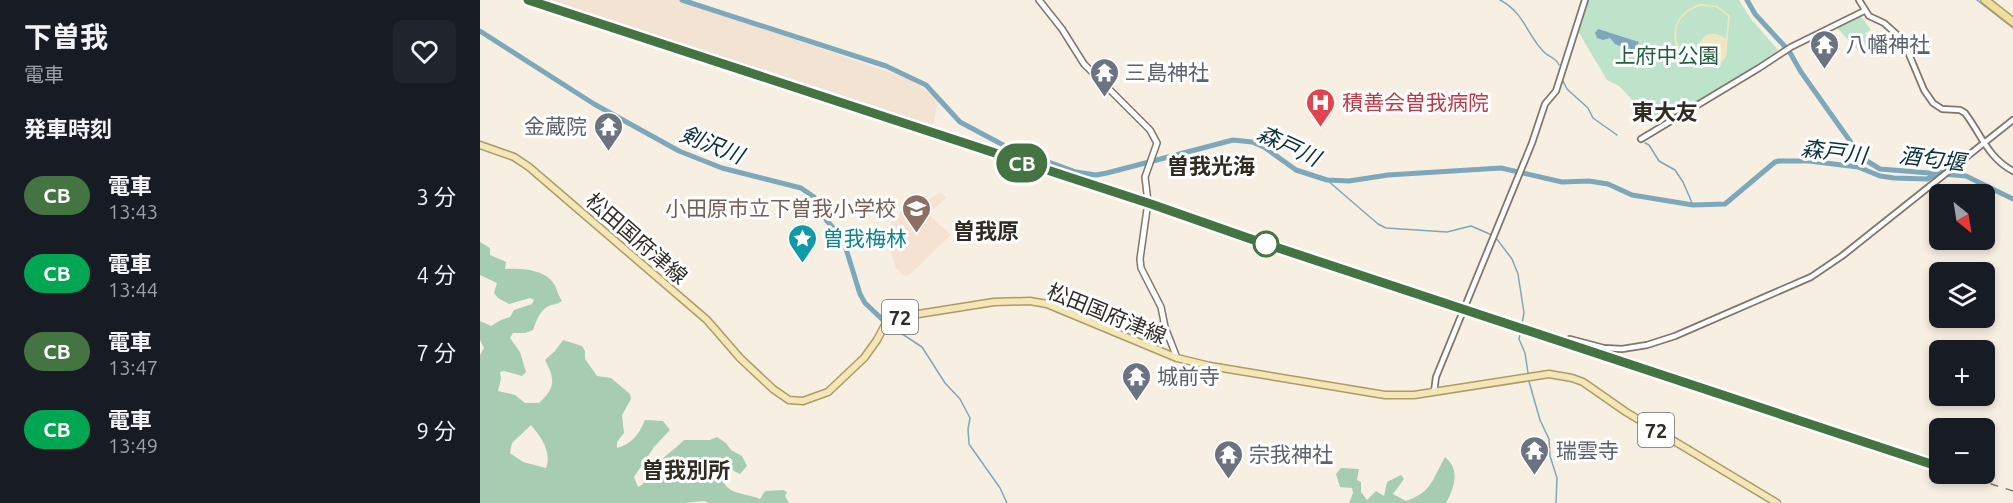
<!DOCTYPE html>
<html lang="ja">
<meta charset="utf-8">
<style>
body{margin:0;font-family:Ubuntu,"Noto Sans JP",sans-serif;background:#20242c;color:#f1f3f6;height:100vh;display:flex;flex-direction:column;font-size:22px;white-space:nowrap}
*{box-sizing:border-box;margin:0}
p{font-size:20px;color:#9ea1a6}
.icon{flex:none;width:33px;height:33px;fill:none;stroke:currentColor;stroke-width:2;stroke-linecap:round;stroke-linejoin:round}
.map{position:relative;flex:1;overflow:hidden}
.drawer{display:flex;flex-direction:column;background:#171b24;width:480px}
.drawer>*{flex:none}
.badge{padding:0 12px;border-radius:20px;font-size:21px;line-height:39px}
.needle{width:39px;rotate:150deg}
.buttons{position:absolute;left:1449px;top:184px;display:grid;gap:12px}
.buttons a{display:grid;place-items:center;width:66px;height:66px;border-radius:9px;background:#171b24;box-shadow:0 3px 9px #0003;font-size:30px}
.map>.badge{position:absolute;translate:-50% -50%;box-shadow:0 0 0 3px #fff}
h2{padding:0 24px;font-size:22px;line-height:54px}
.round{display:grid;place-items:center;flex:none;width:63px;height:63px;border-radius:9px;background:#20242c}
.summary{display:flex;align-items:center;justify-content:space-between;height:102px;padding:0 24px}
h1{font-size:28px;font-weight:700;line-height:45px}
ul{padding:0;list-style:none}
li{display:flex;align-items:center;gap:18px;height:78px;padding:0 24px}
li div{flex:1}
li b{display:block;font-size:22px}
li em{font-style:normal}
li .badge{min-width:66px;font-weight:700;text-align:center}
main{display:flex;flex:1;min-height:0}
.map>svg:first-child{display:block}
.built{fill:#f2e3d2}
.education{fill:#f6e2d3}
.green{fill:#bde3ca}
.forest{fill:#a6ccb2;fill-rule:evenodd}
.sand{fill:#f0e7c1;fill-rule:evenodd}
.water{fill:#7da7ba}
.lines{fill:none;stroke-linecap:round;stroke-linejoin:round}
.stream{stroke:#7da7ba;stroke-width:1.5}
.river{stroke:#7da7ba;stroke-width:5}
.tertiary-casing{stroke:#7f766d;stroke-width:8}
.secondary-casing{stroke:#7f766d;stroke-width:8}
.primary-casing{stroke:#ab9b65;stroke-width:9}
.trunk-casing{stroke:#ab9b65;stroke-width:10}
.tertiary{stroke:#fff;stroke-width:4.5}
.secondary{stroke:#fff;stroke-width:5}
.primary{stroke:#f4e6b6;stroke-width:6}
.trunk{stroke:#f0de9e;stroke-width:7}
.rail{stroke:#807a73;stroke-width:1.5;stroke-dasharray:8 8;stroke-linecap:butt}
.line-casing{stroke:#fff;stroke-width:14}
.line{stroke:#447442;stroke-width:9}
.stop-dot{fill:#fff;stroke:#447442;stroke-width:3}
.labels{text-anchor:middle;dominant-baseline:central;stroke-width:6;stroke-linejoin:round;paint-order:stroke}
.shield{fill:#fff;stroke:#6f6c69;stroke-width:1.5}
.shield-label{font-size:20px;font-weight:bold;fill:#312d29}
.worship-label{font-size:21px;fill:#5b616d;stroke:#fff;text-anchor:start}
.park-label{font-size:21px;fill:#235e3c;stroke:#fff}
.health-label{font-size:21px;fill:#be3a42;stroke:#fff;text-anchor:start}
.education-label{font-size:21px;fill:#785e54;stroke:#fff;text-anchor:end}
.street-label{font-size:21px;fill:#312d29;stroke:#fff}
.culture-label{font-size:21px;fill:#0d838f;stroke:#fff;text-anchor:start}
.neighbourhood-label{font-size:22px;font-weight:bold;fill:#312b22;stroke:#fff}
.water-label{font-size:22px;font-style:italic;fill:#09303f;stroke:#fff}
</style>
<main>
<section class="drawer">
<div class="summary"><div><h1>下曽我</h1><p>電車</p></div><a class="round"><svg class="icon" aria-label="heart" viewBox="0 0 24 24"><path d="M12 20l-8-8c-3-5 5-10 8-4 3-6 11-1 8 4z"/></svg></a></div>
<h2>発車時刻</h2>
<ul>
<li><span class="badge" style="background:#447442;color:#fff">CB</span><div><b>電車</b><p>13:43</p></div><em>3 分</em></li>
<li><span class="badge" style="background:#00a651;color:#fff">CB</span><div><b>電車</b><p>13:44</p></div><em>4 分</em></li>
<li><span class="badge" style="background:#447442;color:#fff">CB</span><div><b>電車</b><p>13:47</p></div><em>7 分</em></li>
<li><span class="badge" style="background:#00a651;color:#fff">CB</span><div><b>電車</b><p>13:49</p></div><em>9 分</em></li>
</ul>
</section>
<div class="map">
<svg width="1533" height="503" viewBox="0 0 1533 503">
<rect width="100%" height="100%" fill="#f8efe3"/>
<!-- built -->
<path class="built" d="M59,0H200L429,79L444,89L458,101L452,129L270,71Z"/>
<!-- education -->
<path class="education" d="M461,192L466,198L448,214L471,235L429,275L423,276L416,268L406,237V229L431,200L446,201Z"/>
<!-- green -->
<path class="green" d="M1108,0H1259L1271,19L1298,50L1275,67L1181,124L1162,110L1139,86L1127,80L1099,33Z
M1380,15L1391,30L1385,33L1394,45L1386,49L1378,50L1356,27Z"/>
<!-- forest -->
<path class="forest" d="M0,242L10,248V255L26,262L25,269C40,268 65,269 74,284C77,289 78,295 82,301C77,305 72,304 67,307C59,312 56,322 53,330L45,333H33L30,338L40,352L46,372L42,376L24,371L20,372L21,379L18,391L35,395L45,403H59C76,387 75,380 65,360L75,351L83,340L102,346L105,351V359L117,376L131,378L150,394L151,399L142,415L144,433L137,442V448C152,444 159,434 165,420L183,421L190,430L174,447L154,477L158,487L163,484C169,466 190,454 204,440H230L237,437L246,443L251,450L262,456L267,466L260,474L250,469L241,475C246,496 263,492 280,499L285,491L303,490L307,492L305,496L309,503H229L224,501L205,503H0V355L4,348L0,340V321L11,326L21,320L30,317L34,310L52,304L54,300L50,298L29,304L18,298L14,293L17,283L0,275ZM51,425C61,437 72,452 66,468L43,462L30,453L32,443Z
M965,457C981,470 974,488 966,503H869L873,493L872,488L860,487L856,474L861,468L879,469L877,480L881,482V492L887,500L896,491L904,496L907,482L921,475L924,479L913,494L926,501C952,492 952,480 965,457Z"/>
<!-- sand -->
<path class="sand" d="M1220,4L1237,6L1250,15L1246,57L1240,64H1235L1196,46C1190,26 1201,10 1220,4ZM1221,6L1236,7L1248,16L1246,39C1236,32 1227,31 1220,42V55L1198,45C1192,26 1202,11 1221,6Z"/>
<!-- water -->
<path class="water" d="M1118,29L1159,42L1156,46L1155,55L1148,52L1143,53L1142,47L1135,44L1130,38L1123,40L1117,38L1115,33Z"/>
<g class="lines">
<!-- stream -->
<path class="stream" d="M1020,0C1045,13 1047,36 1065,53C1071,58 1076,58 1079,65
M1497,0L1533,28
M1083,81L1087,89L1108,108L1113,118L1137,135
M1165,143L1169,145L1179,161L1195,170L1203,182L1213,205
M847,180L898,224L906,228L967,232L991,226L1012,235
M1016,238L1032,259L1038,274L1044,313L1039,339L1045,353L1048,373
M410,326L442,347L465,383L480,399L490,418L488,429L489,444L520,488L527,503
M1048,378L1060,420L1069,439L1070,456L1077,478L1076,503"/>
<!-- river -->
<path class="river" d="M202,0L406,66L446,85L480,122L527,147L596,172L616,175L627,173L753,140L772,142L784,147L816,170L847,180L869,181L908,175L1021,168L1082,182L1109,181L1128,184L1152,195L1213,205L1245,204L1295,162L1299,161H1329L1378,167L1400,176L1414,178L1447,179L1461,172
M1267,0L1275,14L1309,51L1321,72L1382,158L1400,169L1486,176L1533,199
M0,31L114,104L199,151L242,168L321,188L334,197L347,221L363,239L380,294L385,303L404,321"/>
<defs>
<path id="tertiary" d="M1379,0L1389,16L1404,23L1423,40L1444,90L1453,103L1462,109L1480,110L1485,113C1501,134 1508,158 1533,171
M1161,139L1279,68L1311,47L1384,11
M1090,339L1124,348L1142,349L1167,345L1195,336L1331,277L1362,256L1533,120
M954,392L956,377L1052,143L1065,104L1076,91L1105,0"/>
<path id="secondary" d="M559,0L582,29L604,64L670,130L677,143L665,177L668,202L660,259L661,268L681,307L685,327L697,358"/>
<path id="primary" d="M0,145L34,157L49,167L227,320L260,358L293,389L309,400L323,401L348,392L384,358L397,340L405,325L413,318L514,302L550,301L567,304L697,358L730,366L905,395H934L1069,374L1092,378L1103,382L1146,412L1297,503"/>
<path id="trunk" d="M1505,0L1533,22"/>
</defs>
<!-- tertiary casing -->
<use href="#tertiary" class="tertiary-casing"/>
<!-- secondary casing -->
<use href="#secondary" class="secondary-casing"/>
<!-- primary casing -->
<use href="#primary" class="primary-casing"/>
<!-- trunk casing -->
<use href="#trunk" class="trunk-casing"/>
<!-- tertiary -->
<use href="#tertiary" class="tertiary"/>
<!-- secondary -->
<use href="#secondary" class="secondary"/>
<!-- primary -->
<use href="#primary" class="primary"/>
<!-- trunk -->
<use href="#trunk" class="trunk"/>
<!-- rail -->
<path class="rail" d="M48,0L452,134L847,260L918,288
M909,285L1460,467
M1480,474L1533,491"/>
</g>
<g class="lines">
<defs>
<path id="line" d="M48,0L671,204L768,238L1460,467"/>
</defs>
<!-- line casing -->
<use href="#line" class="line-casing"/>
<!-- line -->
<use href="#line" class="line"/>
</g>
<!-- icons -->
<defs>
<symbol id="temple-pin" viewBox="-11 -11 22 30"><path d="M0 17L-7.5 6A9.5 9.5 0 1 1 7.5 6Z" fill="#6b7280" stroke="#fff"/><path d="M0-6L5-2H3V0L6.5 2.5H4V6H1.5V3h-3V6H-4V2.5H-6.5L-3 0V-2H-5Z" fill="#fff"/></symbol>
<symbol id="hospital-pin" viewBox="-11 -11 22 30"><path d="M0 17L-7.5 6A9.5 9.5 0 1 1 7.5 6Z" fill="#e0444e" stroke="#fff"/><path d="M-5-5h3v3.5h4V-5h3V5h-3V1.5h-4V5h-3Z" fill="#fff"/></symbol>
<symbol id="school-pin" viewBox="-11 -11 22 30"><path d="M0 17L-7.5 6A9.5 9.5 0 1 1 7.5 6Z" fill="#8d6e63" stroke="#fff"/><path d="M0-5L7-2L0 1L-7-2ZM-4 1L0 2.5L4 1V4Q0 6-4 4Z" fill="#fff"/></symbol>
<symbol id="sight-pin" viewBox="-11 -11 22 30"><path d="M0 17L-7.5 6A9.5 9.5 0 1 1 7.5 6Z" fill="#0f9aa8" stroke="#fff"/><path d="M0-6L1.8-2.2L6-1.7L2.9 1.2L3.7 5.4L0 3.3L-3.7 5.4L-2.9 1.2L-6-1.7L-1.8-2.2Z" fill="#fff"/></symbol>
</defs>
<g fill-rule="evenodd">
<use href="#temple-pin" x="1328" y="28" width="33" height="45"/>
<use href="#temple-pin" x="608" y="56" width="33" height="45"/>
<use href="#hospital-pin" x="824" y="86" width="33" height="45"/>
<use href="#temple-pin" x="112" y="110" width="33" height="45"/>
<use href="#school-pin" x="420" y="192" width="33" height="45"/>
<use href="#sight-pin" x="306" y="222" width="33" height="45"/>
<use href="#temple-pin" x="640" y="360" width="33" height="45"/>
<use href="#temple-pin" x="1038" y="434" width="33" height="45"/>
<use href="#temple-pin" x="732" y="438" width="33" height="45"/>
</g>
<!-- markers -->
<circle class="stop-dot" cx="786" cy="244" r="12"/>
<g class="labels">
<!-- shield labels -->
<g class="shield">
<rect x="402" y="300" width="36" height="34" rx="4.5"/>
<rect x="1158" y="413" width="36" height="34" rx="4.5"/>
</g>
<g class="shield-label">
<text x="420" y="317">72</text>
<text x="1176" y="430">72</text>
</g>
<!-- worship labels -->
<g class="worship-label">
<text x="1366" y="44">八幡神社</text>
<text x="645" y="72">三島神社</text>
<text x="107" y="126" text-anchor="end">金蔵院</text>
<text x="677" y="376">城前寺</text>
<text x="1076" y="450">瑞雲寺</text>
<text x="769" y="454">宗我神社</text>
</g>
<!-- park labels -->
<g class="park-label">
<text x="1187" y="55">上府中公園</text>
</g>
<!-- health labels -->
<g class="health-label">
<text x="862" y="102">積善会曽我病院</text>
</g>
<!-- education labels -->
<g class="education-label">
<text x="416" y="208">小田原市立下曽我小学校</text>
</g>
<!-- street labels -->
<g class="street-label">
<text transform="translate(157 238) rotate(41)">松田国府津線</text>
<text transform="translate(627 313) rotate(22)">松田国府津線</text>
</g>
<!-- culture labels -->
<g class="culture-label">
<text x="343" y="238">曽我梅林</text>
</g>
<!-- neighbourhood labels -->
<g class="neighbourhood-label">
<text x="1185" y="111">東大友</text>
<text x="731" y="165">曽我光海</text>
<text x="506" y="230">曽我原</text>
<text x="206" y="469">曽我別所</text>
</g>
<!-- water labels -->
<g class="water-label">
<text transform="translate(232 144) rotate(21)">剣沢川</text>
<text transform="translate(809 145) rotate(25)">森戸川</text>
<text transform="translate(1354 151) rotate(7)">森戸川</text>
<text transform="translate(1452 158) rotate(7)">酒匂堰</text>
</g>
</g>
</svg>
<div class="buttons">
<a><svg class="needle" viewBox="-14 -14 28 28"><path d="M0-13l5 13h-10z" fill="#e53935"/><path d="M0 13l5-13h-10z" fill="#9ea1a6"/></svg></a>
<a><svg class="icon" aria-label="layers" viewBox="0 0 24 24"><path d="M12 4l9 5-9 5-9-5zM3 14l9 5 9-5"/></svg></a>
<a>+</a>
<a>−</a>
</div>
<b class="badge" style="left:542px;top:163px;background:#447442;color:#fff">CB</b>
</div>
</main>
